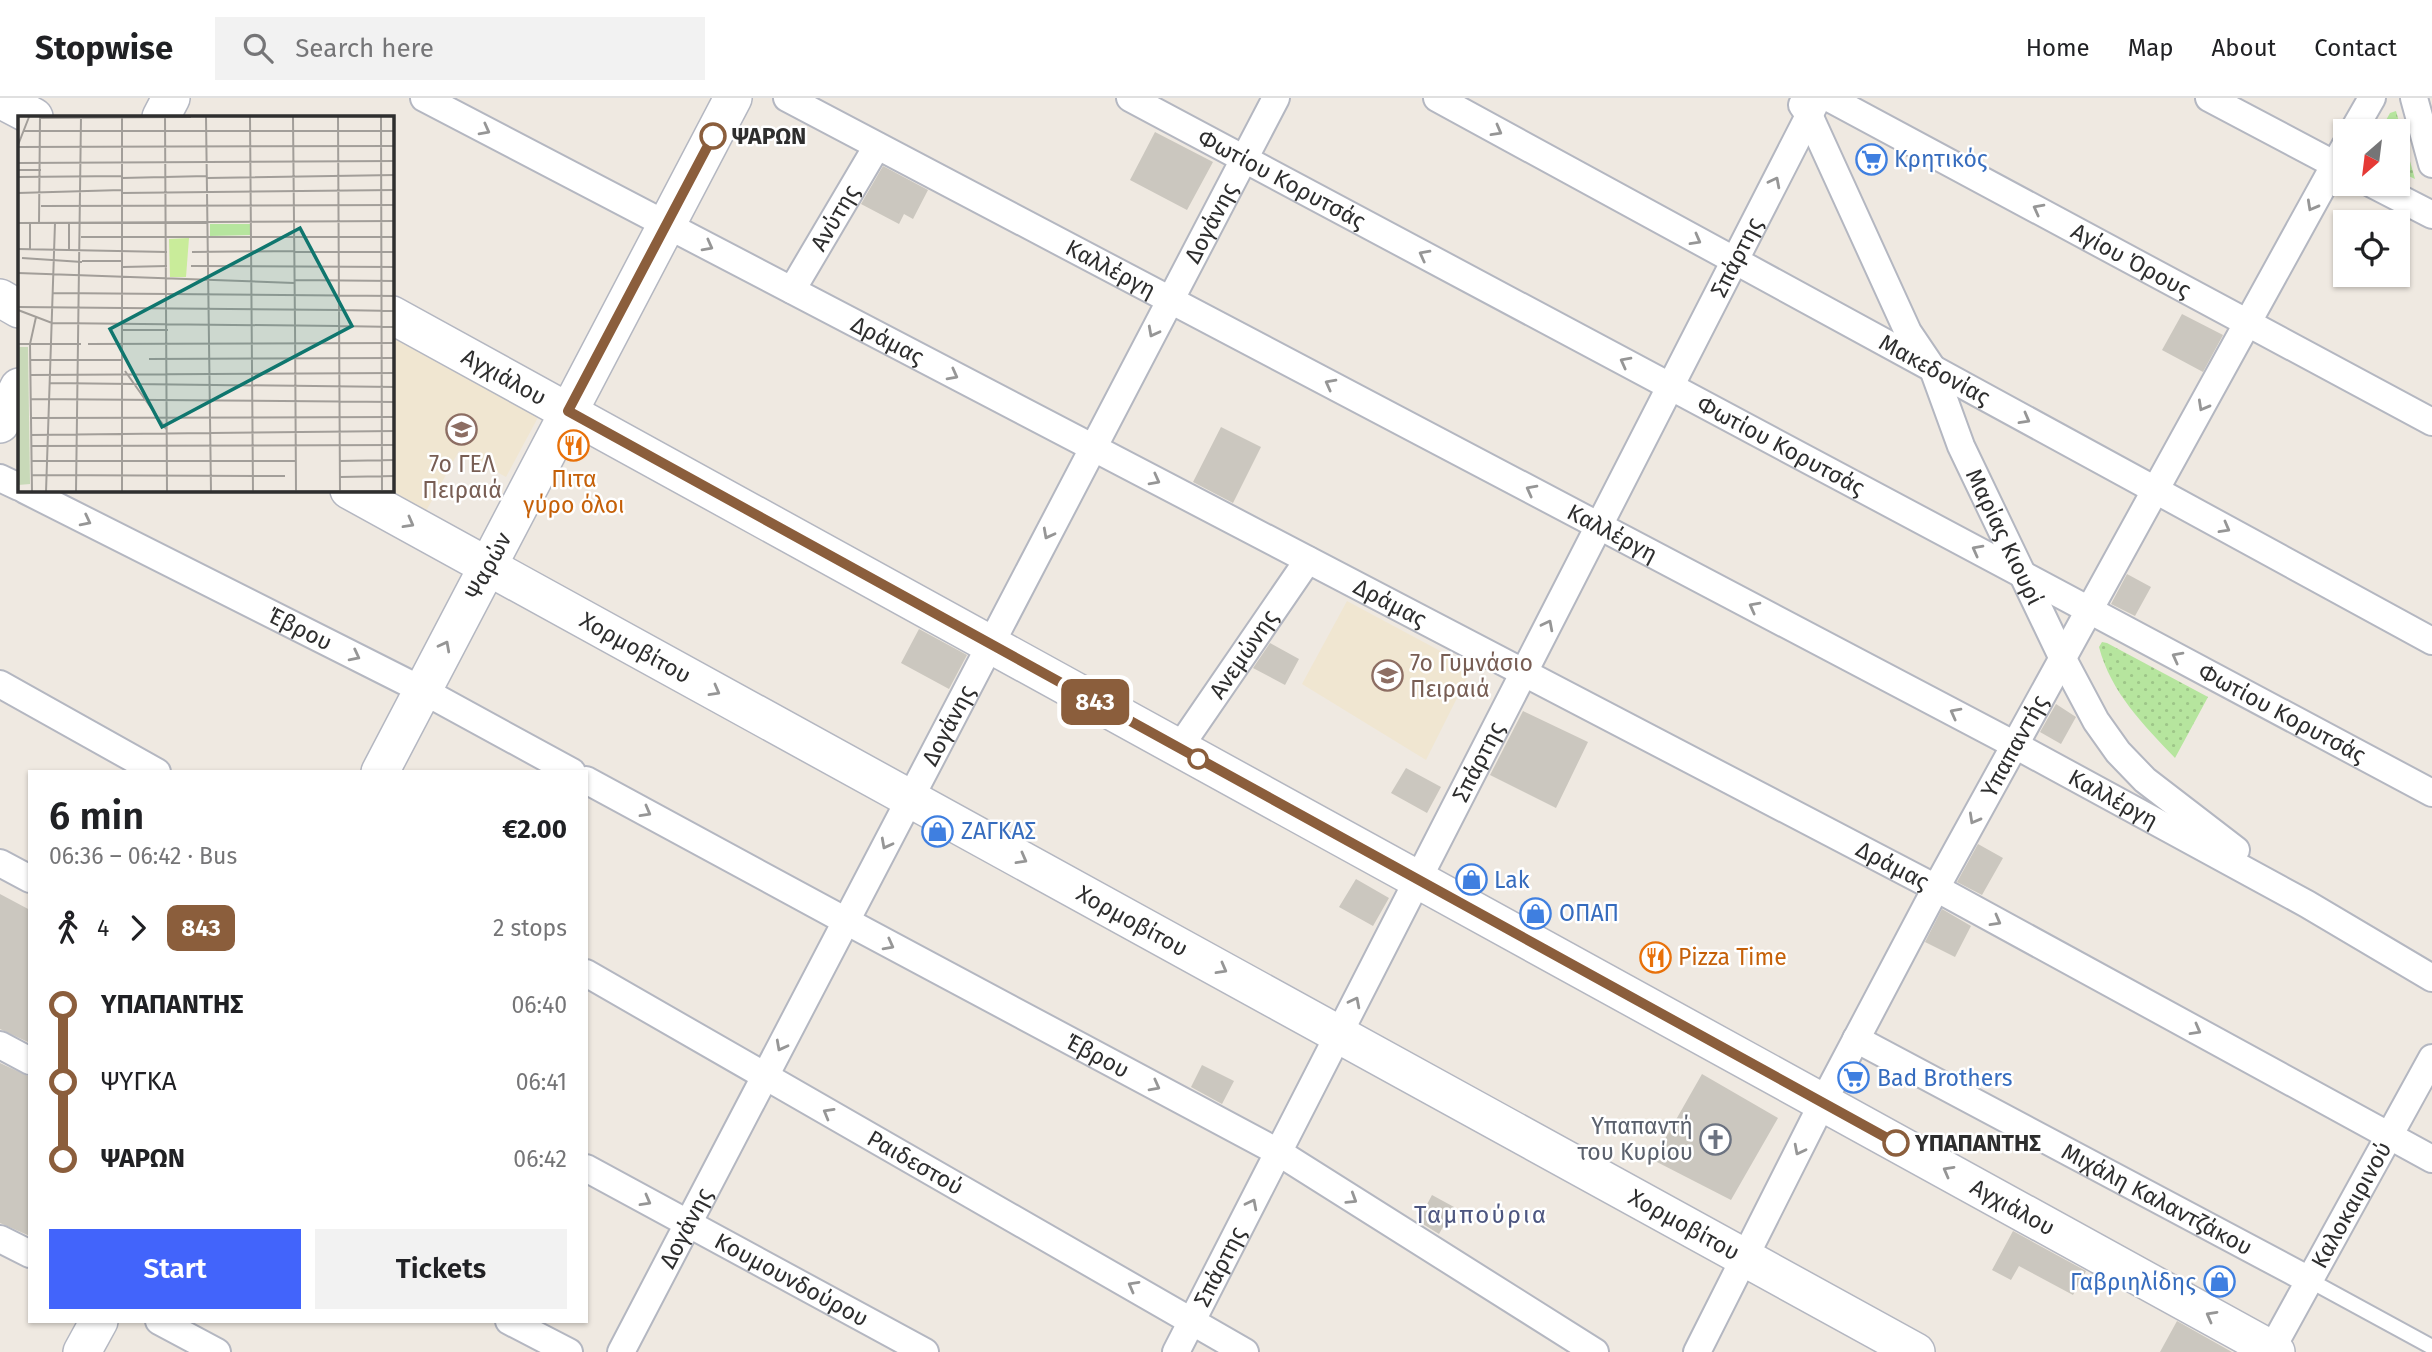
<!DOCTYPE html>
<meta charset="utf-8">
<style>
body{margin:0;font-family:"Fira Sans",sans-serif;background:#f2f2f2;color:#202124;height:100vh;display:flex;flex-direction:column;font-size:26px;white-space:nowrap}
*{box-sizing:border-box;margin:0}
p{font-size:23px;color:#757577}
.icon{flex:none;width:38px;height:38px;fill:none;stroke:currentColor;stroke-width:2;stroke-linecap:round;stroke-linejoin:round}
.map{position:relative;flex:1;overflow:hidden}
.side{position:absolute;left:28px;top:672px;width:560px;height:553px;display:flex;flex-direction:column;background:#fff;border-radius:0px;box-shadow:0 2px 5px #0004}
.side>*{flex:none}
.badge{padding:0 14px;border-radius:10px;font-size:24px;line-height:46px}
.needle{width:46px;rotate:208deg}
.tools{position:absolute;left:2333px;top:21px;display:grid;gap:14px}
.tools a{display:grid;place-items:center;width:77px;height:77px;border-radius:0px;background:#fff;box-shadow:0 2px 5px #0004;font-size:35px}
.map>.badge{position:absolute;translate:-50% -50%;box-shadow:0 0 0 4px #fff}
.legs{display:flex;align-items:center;gap:10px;height:77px;padding:0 21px;font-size:23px}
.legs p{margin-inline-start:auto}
.summary{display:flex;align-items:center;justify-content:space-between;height:119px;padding:0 21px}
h1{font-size:38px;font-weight:600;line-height:52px}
.primary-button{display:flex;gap:14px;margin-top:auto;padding:14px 21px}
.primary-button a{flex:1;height:80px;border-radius:0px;background:#4264fb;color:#fff;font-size:28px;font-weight:600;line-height:80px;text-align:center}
.primary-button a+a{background:#f2f2f2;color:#202124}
ul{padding:0 21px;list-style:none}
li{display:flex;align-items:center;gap:24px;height:77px;font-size:26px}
li i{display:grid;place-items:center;width:10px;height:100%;margin:0 9px;background:currentColor}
li i::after{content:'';width:18px;height:18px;margin:-9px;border:5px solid;border-radius:50%;background:#fff}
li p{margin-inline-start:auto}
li:first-child i{background:linear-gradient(#0000 50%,currentColor 0)}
li:last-child i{background:linear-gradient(currentColor 50%,#0000 0)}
header{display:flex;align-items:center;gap:42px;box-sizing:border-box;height:98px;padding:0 35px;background:#fff;border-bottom:2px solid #e0e0e0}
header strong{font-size:33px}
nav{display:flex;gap:38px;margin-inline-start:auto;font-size:24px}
.search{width:490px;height:63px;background:#f2f2f2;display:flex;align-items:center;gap:18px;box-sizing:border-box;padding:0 24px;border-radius:0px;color:#757577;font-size:26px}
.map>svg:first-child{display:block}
.education{fill:#f0e6d1}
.grass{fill:url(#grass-dots)}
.building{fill:#cbc7bf}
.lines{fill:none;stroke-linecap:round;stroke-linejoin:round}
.lane-casing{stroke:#b4b7c1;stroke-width:18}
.street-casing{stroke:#b4b7c1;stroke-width:30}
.secondary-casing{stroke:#b4b7c1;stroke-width:40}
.lane{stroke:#fff;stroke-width:14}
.street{stroke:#fff;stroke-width:26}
.secondary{stroke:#fff;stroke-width:37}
.oneway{stroke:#969696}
.line-1-casing{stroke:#fff;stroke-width:16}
.line-1{stroke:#8b5e3c;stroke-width:10}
.stop-1-dot{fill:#fff;stroke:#8b5e3c;stroke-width:3.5}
.labels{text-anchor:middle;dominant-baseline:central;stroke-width:5;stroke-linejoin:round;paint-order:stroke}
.stop-label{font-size:23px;font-weight:bold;fill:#2e2e2e;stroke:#fff;text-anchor:start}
.shop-label{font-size:23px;fill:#366cbe;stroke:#fff;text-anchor:start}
.street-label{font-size:23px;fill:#2e2e2e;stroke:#fff}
.education-label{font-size:23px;fill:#785e54;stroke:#fff}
.food-label{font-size:23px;fill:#c56008;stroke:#fff}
.worship-label{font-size:23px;fill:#5b616d;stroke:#fff;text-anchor:end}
.neighbourhood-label{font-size:24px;letter-spacing:2px;fill:#4d5680;stroke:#fff}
.inset-road{fill:none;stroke:#a29e99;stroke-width:2}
.view{fill:#0f766e;fill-opacity:0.15;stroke:#0f766e;stroke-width:3.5}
.inset-edge{fill:none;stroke:#2e2e2e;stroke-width:3.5}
</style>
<header>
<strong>Stopwise</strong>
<div class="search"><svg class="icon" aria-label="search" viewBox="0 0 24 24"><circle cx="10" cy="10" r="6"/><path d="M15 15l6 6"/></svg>Search here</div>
<nav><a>Home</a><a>Map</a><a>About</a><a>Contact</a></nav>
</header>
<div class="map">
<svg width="2432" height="1254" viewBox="0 0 2432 1254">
<defs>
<pattern id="grass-dots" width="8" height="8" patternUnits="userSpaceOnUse" patternTransform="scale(1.75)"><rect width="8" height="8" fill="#b6e59e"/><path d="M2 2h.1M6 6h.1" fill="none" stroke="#9dc588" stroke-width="1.8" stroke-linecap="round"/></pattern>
</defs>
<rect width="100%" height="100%" fill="#efe9e1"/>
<!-- education -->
<path class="education" d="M392,230L542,312L506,379L459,353L425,415L383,392H392Z
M1347,503L1472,570L1426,662L1302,586Z"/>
<!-- grass -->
<path class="grass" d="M2396,13L2415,81L2398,73V33H2380L2390,15Z
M2102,544L2107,545L2208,599L2175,660C2144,627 2111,595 2099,549Z"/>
<!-- building -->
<path class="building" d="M1155,34L1213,64L1187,112L1130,82Z
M883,68L928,92L913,121L904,116L899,126L861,106Z
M2182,216L2223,237L2203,274L2162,252Z
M1221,329L1261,349L1233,405L1193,384Z
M2127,476L2151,489L2135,518L2111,506Z
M919,531L967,557L949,591L901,565Z
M1270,545L1299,561L1285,587L1253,570Z
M2056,606L2076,619L2061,646L2040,634Z
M1523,613L1588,644L1556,710L1490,677Z
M1406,670L1441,689L1427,715L1391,695Z
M1978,746L2003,760L1982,797L1957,784Z
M1356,781L1389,800L1373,828L1339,809Z
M0,796L30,812V945L0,931Z
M1942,811L1971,828L1955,859L1925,844Z
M0,965L30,979V1138L0,1125Z
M1202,967L1234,983L1222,1006L1191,989Z
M1702,976L1778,1020L1731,1102L1653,1062Z
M1432,1097L1454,1109L1439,1136L1418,1123Z
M2013,1133L2086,1173L2073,1197L2019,1168L2011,1182L1992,1172Z
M2177,1223L2232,1254H2160Z"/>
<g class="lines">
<defs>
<path id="lane" d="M2309,1182L2432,1249"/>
<g id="street">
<path id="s1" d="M424,0L1936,790L2432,1061"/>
<path id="s2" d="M787,0L2015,647L2307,806L2432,880"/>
<path id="s3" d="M1130,0L2432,695"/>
<path id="s4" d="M1437,0L2432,543"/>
<path id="s5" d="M1829,0L2432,324"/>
<path d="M2209,0L2345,72"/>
<path d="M2414,0L2432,66"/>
<path id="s6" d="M1802,7L1809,17L1908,234L1933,271L1961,348L2063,561L2096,623L2118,654L2145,682L2236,752"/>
<path d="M2353,33L2372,0"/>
<path d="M2372,86L2432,117"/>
<path id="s7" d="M792,192L877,48"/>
<path d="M0,380L19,389"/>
<path id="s8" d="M25,392L422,592L572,674"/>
<path d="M0,586L157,674"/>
<path id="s9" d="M1179,650L1308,462"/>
<path id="s10" d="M586,682L846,823L1278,1054L1595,1254"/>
<path d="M0,765L30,781"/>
<path id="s11" d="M586,875L1245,1254"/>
<path id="s12" d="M1856,941L2309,1182"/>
<path d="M0,947L30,963"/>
<path id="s13" d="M586,1070L925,1254"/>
<path d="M0,1141L30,1156"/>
<path d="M159,1223L217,1254"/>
<path d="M509,1223L569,1254"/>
<path id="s14" d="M621,1254L1276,0"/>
<path id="s15" d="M1176,1254L1818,0"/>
<path id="s16" d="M1697,1254L1823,1004L1936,790L2345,48"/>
<path id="s17" d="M2270,1254L2432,960"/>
</g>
<g id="secondary">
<path d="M0,1L34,19"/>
<path d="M161,19L171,0"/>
<path d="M0,200L19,211"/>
<path id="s18" d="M392,217L2276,1254"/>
<path d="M0,326L19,289"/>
<path id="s19" d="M349,392L1916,1254"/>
<path id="s20" d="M380,674L733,0"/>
<path d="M82,1254L99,1223"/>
</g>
</defs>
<!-- lane casing -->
<use href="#lane" class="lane-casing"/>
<!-- street casing -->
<use href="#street" class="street-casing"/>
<!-- secondary casing -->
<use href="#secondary" class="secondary-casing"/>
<!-- lane -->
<use href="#lane" class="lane"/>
<!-- street -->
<use href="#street" class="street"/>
<!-- secondary -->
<use href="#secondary" class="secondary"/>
</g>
<!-- one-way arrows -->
<defs><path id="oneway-chevron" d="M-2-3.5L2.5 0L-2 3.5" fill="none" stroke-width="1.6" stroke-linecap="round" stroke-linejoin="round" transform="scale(1.75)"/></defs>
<g class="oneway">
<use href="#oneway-chevron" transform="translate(485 32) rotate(28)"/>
<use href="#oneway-chevron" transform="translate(1497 33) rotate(29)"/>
<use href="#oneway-chevron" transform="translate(1775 84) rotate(-63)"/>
<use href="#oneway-chevron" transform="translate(2312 108) rotate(119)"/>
<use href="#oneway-chevron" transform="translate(2038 111) rotate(-152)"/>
<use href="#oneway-chevron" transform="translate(1696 142) rotate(29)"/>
<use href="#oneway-chevron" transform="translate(708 148) rotate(28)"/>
<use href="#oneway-chevron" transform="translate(1424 157) rotate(-152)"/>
<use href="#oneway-chevron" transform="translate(1153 234) rotate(118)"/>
<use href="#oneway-chevron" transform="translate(1625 264) rotate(-152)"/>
<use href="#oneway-chevron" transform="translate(953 277) rotate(28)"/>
<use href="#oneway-chevron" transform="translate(1330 286) rotate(-152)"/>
<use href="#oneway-chevron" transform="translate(2203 308) rotate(119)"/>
<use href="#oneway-chevron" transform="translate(2025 321) rotate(29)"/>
<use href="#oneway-chevron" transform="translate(1155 382) rotate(28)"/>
<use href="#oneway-chevron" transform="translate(1531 392) rotate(-152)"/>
<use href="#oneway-chevron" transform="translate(86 423) rotate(27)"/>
<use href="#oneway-chevron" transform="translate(409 425) rotate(29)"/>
<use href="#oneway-chevron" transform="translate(2225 430) rotate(29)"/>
<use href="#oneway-chevron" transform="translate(1048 436) rotate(118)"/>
<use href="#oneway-chevron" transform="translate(1977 452) rotate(-152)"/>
<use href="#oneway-chevron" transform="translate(1754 509) rotate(-152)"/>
<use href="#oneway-chevron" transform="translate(1548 527) rotate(-63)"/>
<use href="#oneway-chevron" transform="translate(445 548) rotate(-62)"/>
<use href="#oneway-chevron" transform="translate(355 558) rotate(27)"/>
<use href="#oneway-chevron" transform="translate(2177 559) rotate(-152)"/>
<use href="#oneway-chevron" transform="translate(715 593) rotate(29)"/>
<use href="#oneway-chevron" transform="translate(1955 615) rotate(-152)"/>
<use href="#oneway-chevron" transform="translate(646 714) rotate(29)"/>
<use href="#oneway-chevron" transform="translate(1974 721) rotate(119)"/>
<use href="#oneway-chevron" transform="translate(886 746) rotate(118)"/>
<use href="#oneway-chevron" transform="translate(1022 761) rotate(29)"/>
<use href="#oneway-chevron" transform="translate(1996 823) rotate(29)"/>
<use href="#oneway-chevron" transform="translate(889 847) rotate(28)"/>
<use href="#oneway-chevron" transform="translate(1222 871) rotate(29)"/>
<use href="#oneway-chevron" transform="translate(1355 904) rotate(-63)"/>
<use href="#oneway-chevron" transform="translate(2196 932) rotate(29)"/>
<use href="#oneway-chevron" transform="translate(781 948) rotate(118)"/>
<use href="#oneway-chevron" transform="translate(1155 988) rotate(28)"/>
<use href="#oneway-chevron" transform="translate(828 1015) rotate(-150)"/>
<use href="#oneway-chevron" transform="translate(1799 1052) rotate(117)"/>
<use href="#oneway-chevron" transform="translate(1948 1073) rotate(-151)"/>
<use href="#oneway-chevron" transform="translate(1352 1101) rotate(32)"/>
<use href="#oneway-chevron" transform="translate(646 1103) rotate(29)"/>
<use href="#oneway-chevron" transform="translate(1252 1106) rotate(-63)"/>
<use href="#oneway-chevron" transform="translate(1133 1188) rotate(-151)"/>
<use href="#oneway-chevron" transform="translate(2211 1218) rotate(-151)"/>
</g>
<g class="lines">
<defs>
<path id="line-1" d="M713,38L568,313L1896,1045"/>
</defs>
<!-- line-1 casing -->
<use href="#line-1" class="line-1-casing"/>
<!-- line-1 -->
<use href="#line-1" class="line-1"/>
</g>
<!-- icons -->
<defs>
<symbol id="supermarket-ring" viewBox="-11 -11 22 22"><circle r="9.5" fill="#fff" stroke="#3f7fe0" stroke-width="1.5"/><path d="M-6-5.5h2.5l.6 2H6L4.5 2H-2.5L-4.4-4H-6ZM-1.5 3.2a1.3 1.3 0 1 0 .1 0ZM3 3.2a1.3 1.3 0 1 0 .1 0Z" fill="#3f7fe0"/></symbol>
<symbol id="school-ring" viewBox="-11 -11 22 22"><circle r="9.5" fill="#fff" stroke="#8d6e63" stroke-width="1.5"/><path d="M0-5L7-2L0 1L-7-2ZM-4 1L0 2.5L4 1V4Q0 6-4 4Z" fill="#8d6e63"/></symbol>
<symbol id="restaurant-ring" viewBox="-11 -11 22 22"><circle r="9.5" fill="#fff" stroke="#e8710a" stroke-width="1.5"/><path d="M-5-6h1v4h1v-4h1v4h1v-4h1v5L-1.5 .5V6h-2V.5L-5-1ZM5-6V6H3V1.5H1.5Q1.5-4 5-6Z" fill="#e8710a"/></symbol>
<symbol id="shop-ring" viewBox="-11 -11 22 22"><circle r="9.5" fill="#fff" stroke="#3f7fe0" stroke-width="1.5"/><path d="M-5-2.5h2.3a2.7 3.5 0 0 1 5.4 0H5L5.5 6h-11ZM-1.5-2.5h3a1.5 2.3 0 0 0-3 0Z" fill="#3f7fe0"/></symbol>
<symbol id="church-ring" viewBox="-11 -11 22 22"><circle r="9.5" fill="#fff" stroke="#6b7280" stroke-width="1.5"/><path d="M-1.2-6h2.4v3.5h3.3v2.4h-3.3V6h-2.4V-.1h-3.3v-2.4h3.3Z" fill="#6b7280"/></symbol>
</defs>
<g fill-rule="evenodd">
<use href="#supermarket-ring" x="1854" y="44" width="35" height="35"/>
<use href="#school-ring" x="444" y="314" width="35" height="35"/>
<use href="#restaurant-ring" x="556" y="330" width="35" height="35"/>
<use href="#school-ring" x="1370" y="560" width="35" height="35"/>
<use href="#shop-ring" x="920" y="716" width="35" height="35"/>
<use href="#shop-ring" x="1454" y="764" width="35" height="35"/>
<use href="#shop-ring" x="1518" y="798" width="35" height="35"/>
<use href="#restaurant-ring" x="1638" y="842" width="35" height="35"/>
<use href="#supermarket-ring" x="1836" y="962" width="35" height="35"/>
<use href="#church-ring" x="1698" y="1024" width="35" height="35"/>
<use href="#shop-ring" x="2202" y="1166" width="35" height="35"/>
</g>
<!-- markers -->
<g class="stop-1-dot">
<circle cx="713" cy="38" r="12"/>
<circle cx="1198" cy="661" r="9"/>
<circle cx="1896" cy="1045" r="12"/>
</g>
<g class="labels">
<!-- stop labels -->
<g class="stop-label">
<text x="732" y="38">ΨΑΡΩΝ</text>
<text x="1915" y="1045">ΥΠΑΠΑΝΤΗΣ</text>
</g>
<!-- shop labels -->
<g class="shop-label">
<text x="1894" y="61">Κρητικός</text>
<text x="961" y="733">ΖΑΓΚΑΣ</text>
<text x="1494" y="782">Lak</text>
<text x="1559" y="815">ΟΠΑΠ</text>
<text x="1877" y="980">Bad Brothers</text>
<text x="2196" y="1184" text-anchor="end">Γαβριηλίδης</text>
</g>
<!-- street labels -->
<g class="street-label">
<text stroke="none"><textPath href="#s3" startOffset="172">Φωτίου Κορυτσάς</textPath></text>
<text stroke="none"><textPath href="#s7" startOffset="84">Ανύτης</textPath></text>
<text stroke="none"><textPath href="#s14" startOffset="1274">Δογάνης</textPath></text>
<text stroke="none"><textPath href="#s15" startOffset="1230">Σπάρτης</textPath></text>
<text stroke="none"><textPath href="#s5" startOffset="343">Αγίου Όρους</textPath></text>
<text stroke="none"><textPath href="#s2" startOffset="366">Καλλέργη</textPath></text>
<text stroke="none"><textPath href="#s1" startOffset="523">Δράμας</textPath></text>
<text stroke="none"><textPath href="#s4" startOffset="567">Μακεδονίας</textPath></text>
<text stroke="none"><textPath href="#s18" startOffset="128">Αγχιάλου</textPath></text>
<text stroke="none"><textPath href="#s3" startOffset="738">Φωτίου Κορυτσάς</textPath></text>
<text stroke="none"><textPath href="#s2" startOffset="933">Καλλέργη</textPath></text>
<text stroke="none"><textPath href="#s6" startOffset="478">Μαρίας Κιουρί</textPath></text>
<text stroke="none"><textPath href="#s20" startOffset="233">Ψαρών</textPath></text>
<text stroke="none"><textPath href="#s1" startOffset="1090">Δράμας</textPath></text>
<text stroke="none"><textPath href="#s8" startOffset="308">Έβρου</textPath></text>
<text stroke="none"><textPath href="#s19" startOffset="327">Χορμοβίτου</textPath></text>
<text stroke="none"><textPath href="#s9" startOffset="114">Ανεμώνης</textPath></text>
<text stroke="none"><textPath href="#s3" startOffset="1306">Φωτίου Κορυτσάς</textPath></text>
<text stroke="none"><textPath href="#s14" startOffset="707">Δογάνης</textPath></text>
<text stroke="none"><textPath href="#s16" startOffset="684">Υπαπαντής</textPath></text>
<text stroke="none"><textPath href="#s15" startOffset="663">Σπάρτης</textPath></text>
<text stroke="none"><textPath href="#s2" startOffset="1500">Καλλέργη</textPath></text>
<text stroke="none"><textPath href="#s1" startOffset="1657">Δράμας</textPath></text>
<text stroke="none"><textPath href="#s19" startOffset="894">Χορμοβίτου</textPath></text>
<text stroke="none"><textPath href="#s10" startOffset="581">Έβρου</textPath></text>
<text stroke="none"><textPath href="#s11" startOffset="380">Ραιδεστού</textPath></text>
<text stroke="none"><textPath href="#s12" startOffset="341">Μιχάλη Καλαντζάκου</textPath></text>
<text stroke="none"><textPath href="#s17" startOffset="168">Καλοκαιρινού</textPath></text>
<text stroke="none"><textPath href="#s18" startOffset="1850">Αγχιάλου</textPath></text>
<text stroke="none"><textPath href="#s19" startOffset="1524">Χορμοβίτου</textPath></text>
<text stroke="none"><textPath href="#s14" startOffset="140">Δογάνης</textPath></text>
<text stroke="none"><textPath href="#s15" startOffset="96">Σπάρτης</textPath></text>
<text stroke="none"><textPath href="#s13" startOffset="234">Κουμουνδούρου</textPath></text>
</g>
<!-- education labels -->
<g class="education-label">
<text x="462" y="366">7ο ΓΕΛ<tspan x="462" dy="26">Πειραιά</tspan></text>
<text x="1410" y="565" text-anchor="start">7ο Γυμνάσιο<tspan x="1410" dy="26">Πειραιά</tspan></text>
</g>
<!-- food labels -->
<g class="food-label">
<text x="574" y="381">Πιτα<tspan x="574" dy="26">γύρο όλοι</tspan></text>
<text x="1678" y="859" text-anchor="start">Pizza Time</text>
</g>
<!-- worship labels -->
<g class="worship-label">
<text x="1693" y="1028">Υπαπαντή<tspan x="1693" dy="26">του Κυρίου</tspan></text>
</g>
<!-- neighbourhood labels -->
<g class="neighbourhood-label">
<text x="1481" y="1117">Ταμπούρια</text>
</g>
</g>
<!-- overview -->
<g transform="translate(18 18)">
<rect width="376" height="376" fill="#efe9e1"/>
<path d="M192,108H232L233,119L192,120Z" fill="#b6e59e"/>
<path d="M0,231H10L12,368L0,369Z" fill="#c8d9b8"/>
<path d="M171,122L168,161H152L151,123Z" fill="#c9ec9a"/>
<path class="inset-road" d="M104,1V376M147,1L149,376M188,1L193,376M232,1L235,376M275,1L277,209M320,1L321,194L377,195M363,1L364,376M22,2L173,1M5,15H377M0,29L11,1M0,31L377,30M0,47L377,45M0,54H23M0,61L104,60M104,62L189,60M189,62L377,59M0,77L104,74M104,77L377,74M23,90L377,89M51,106V136M0,107L377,105M12,108V133M21,108L22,1M63,121H377M0,133L149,136M174,136L276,135M276,136H377M4,142L64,146M64,145H105M173,150L377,151M105,151L149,150M0,157L276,167M276,164L377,165M35,177L377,180M0,191L321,194L322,376M0,194L34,207L321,210M277,209L278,376M321,210L377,211M105,214H150M0,228H63M70,228L377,227M131,243L377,242M12,244H104M107,255L148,313M12,259L377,257M32,267L377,271M13,283L377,286M13,302L377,301M13,319L377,315M13,330L377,329M14,345H277M322,345L377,344M14,359L267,360M322,361L377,360M58,375L63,1M14,376L12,228L18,201M28,376L37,107M53,376L377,375"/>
<path class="view" d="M282,112L334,210L144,311L92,213Z"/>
<rect width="376" height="376" class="inset-edge"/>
</g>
</svg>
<div class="tools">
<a><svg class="needle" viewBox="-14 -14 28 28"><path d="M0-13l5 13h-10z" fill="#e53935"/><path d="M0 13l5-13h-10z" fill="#757577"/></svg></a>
<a><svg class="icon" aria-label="locate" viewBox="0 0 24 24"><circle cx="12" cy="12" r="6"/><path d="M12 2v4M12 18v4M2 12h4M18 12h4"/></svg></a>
</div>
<b class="badge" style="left:1095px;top:604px;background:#8b5e3c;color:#fff">843</b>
<section class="side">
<div class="summary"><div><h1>6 min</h1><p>06:36 – 06:42 · Bus</p></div><b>€2.00</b></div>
<div class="legs"><svg class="icon" aria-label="walk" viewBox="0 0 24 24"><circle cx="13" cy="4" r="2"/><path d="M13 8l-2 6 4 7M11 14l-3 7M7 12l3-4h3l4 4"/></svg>4<svg class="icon" aria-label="forward" viewBox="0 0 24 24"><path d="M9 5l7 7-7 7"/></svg><b class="badge" style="background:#8b5e3c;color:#fff">843</b><p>2 stops</p></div>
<ul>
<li><i style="color:#8b5e3c"></i><b>ΥΠΑΠΑΝΤΗΣ</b><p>06:40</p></li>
<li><i style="color:#8b5e3c"></i><span>ΨΥΓΚΑ</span><p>06:41</p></li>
<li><i style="color:#8b5e3c"></i><b>ΨΑΡΩΝ</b><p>06:42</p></li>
</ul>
<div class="primary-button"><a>Start</a><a>Tickets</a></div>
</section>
</div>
